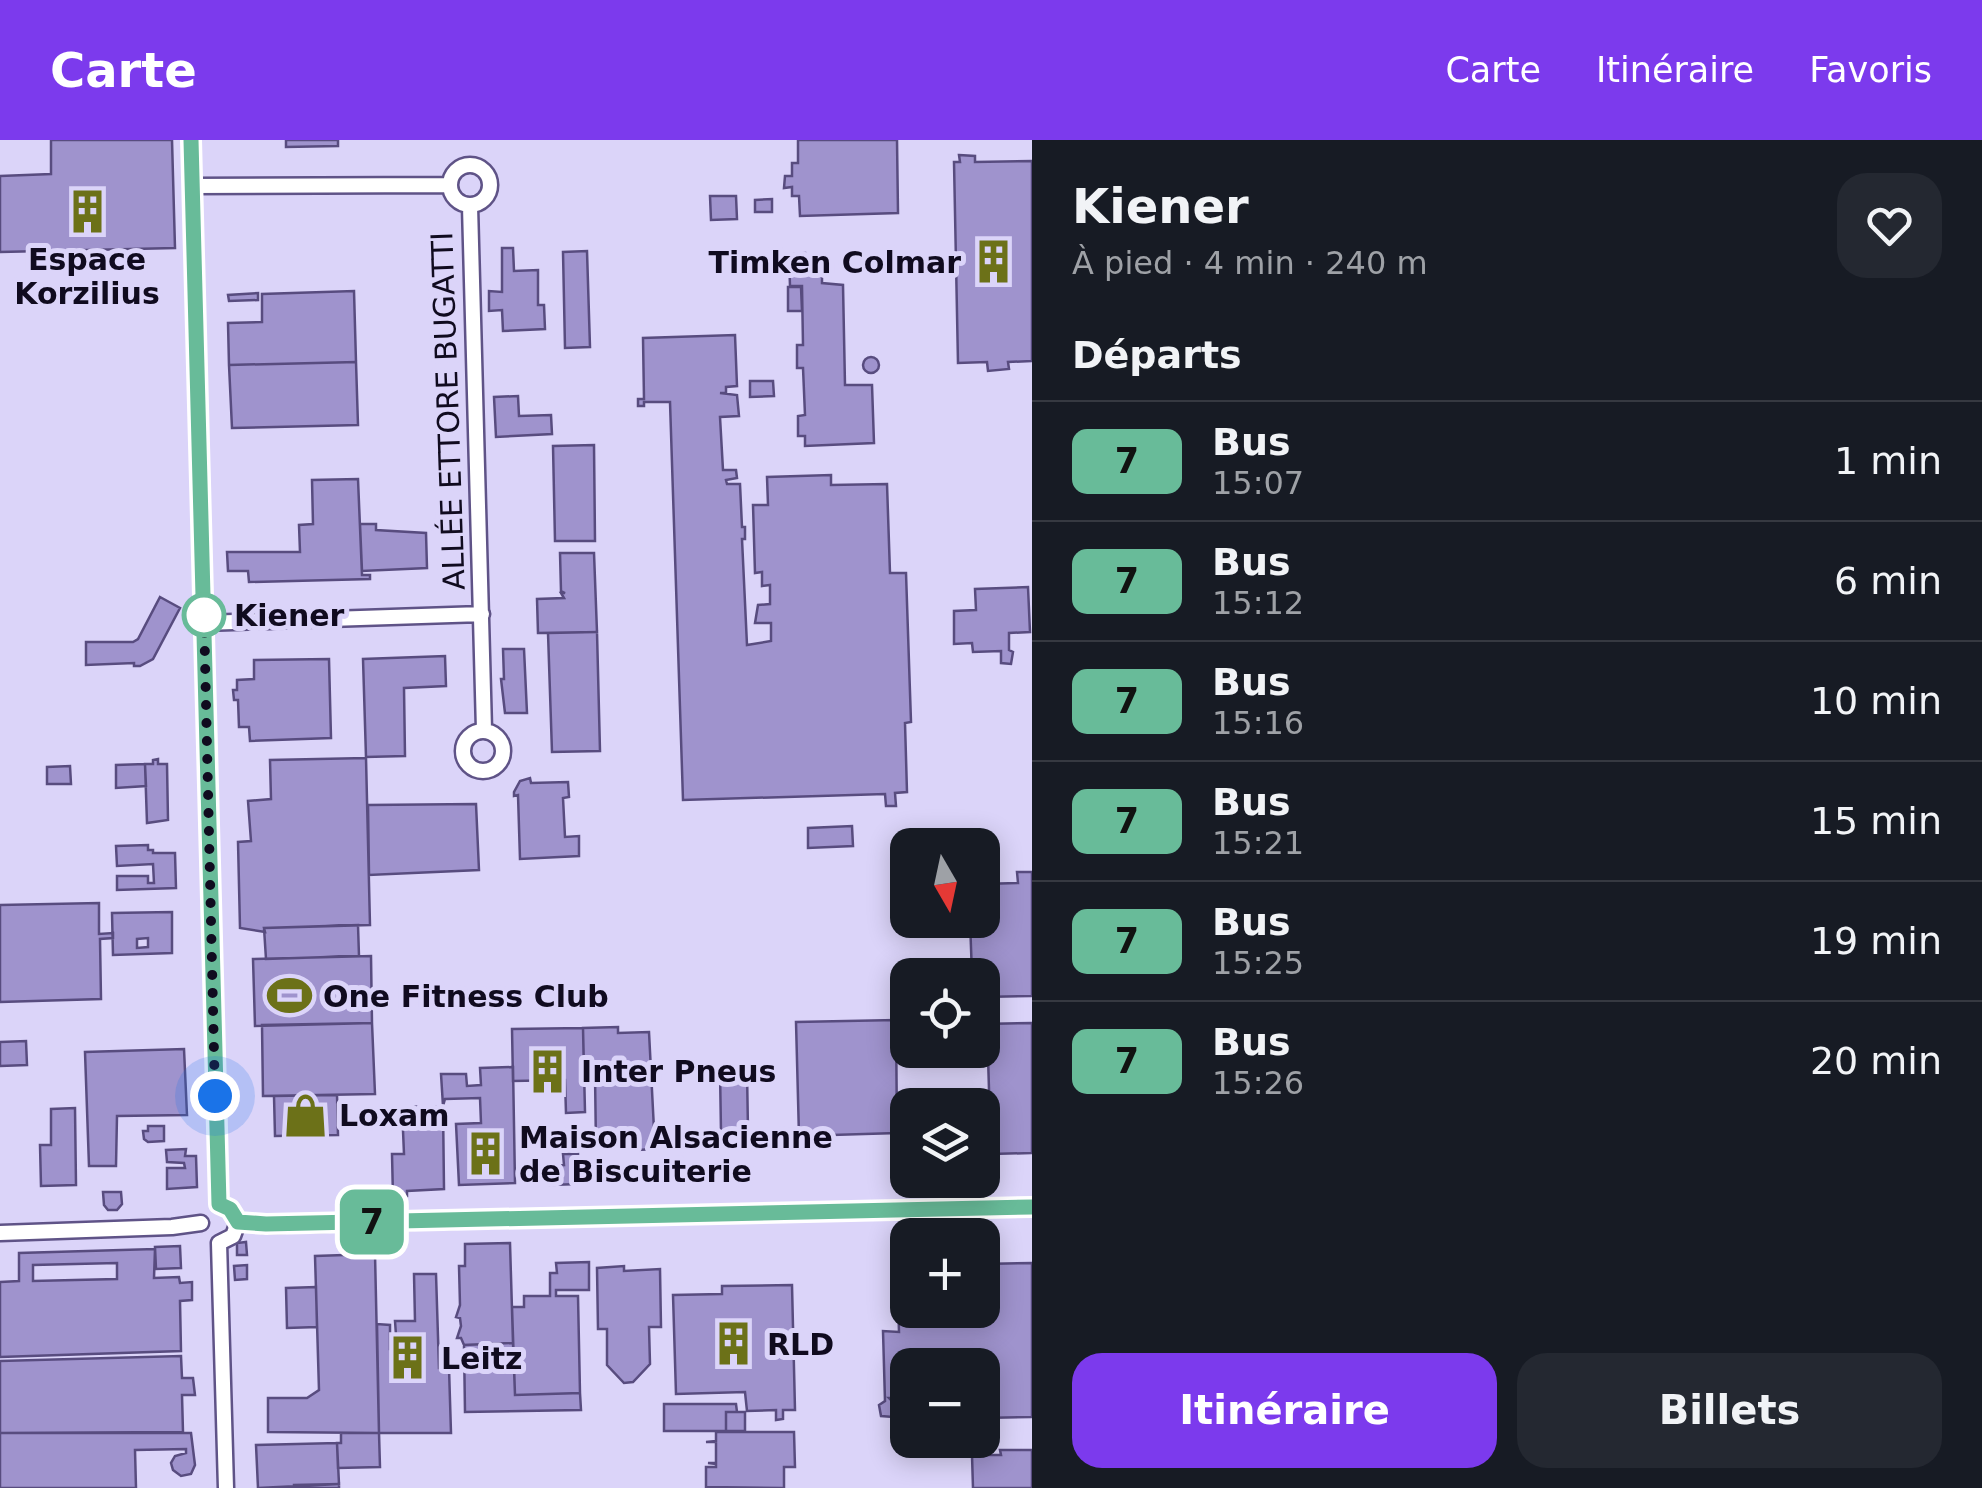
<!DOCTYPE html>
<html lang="fr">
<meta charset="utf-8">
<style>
body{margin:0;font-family:"DejaVu Sans",sans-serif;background:#242831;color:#f1f3f6;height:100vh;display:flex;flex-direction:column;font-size:38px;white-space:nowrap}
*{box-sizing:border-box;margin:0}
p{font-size:32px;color:#9ea1a6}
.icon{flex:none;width:55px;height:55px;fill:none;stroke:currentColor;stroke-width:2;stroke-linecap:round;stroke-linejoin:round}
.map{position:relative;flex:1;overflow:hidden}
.side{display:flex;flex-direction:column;background:#171b24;width:950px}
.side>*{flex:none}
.badge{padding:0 20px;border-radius:15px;font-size:35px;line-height:65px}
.needle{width:65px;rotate:171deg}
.tools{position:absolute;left:890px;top:688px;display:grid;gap:20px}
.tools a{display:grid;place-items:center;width:110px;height:110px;border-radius:20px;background:#171b24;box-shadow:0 5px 25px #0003;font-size:50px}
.you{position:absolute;width:50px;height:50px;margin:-25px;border:8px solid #fff;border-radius:50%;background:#1a73e8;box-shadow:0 0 0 15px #1a73e833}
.map>.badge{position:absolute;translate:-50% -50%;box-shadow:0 0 0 5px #fff}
h2{padding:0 40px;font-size:38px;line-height:90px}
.round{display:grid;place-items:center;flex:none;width:105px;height:105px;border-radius:30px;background:#242831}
.overview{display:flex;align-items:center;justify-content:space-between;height:170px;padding:0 40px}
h1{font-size:48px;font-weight:600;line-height:75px}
.primary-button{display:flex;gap:20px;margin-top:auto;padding:20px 40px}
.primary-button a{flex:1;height:115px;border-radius:30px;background:#7c3aed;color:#fff;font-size:40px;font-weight:600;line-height:115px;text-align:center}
.primary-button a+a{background:#242831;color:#f1f3f6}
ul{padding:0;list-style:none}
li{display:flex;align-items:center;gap:30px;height:120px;padding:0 40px;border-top:2px solid #363941}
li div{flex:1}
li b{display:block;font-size:38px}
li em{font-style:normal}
li .badge{min-width:110px;font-weight:700;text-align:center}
header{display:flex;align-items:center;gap:60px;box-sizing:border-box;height:140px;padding:0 50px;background:#7c3aed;color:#fff}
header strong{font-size:48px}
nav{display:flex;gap:55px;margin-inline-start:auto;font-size:35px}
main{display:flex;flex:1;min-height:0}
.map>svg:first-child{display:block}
.building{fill:#9f93cd;stroke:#584c7f;stroke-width:2.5;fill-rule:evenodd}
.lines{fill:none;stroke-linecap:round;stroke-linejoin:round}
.street-casing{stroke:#5f5387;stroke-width:19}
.street{stroke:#fff;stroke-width:14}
.line-casing{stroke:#fff;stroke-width:22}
.line{stroke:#68bb99;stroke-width:15}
.walk{stroke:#100b1f;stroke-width:10;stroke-dasharray:0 18}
.stop-dot{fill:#fff;stroke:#68bb99;stroke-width:5}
.labels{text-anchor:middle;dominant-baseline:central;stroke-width:10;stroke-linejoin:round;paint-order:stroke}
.poi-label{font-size:30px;font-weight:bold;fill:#100b1f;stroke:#dbd4f9;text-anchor:start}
.street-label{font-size:30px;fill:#100b1f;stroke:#dbd4f9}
.stop-label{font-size:30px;font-weight:bold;fill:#100b1f;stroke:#dbd4f9;text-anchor:start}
</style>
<header>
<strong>Carte</strong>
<nav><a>Carte</a><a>Itinéraire</a><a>Favoris</a></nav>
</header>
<main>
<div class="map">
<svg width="1032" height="1348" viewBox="0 0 1032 1348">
<rect width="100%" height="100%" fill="#dbd4f9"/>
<!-- building -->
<path class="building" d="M51,0H172L175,108L0,112V36L51,34Z
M286,0H338V6L286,7Z
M798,0H897L898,73L800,76L799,56H792V47L784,48L785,36H792V23H798Z
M959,15L975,16V22L1032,21V221L1008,222L1009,229L988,231L987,222L958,223L954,22H960Z
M710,56H736L737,79L711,80Z
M772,59V72H755V60Z
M502,108H513L514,131L538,130V165H544L545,189L503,191L502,170L489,171V151L502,152Z
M587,111L590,207L565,208L563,112Z
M805,113V116H822V143L843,145L845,245H872L874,303L805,306V296H798V276L805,275L803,228H797V205H803L802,146H790L789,114Z
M788,147H801L802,171H788Z
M354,151L356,222L229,225L228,183L262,182V154Z
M258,153V160L229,161L228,155Z
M735,195L737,246L726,247V253H720L737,255L739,276L720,277L723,330H736L737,338L726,340L727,344H740L742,387H745V399H742L747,505L771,501V483H755L758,465L770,464V445L762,446V432L755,433L753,365H768L767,337L831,335V345L887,344L890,433H906L911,582L905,583L907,652L895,653L896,666H886L885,654L683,660L670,262H644V266H638V259H644L643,198Z
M863 225a8 8 0 1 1 16 0a8 8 0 1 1-16 0Z
M356,222L358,285L232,288L229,225Z
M750,241H773L774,256L750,257Z
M518,256L519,276L551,275L552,294L496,297L494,257Z
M594,305L595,401H555L553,306Z
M358,339L362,435H370V439L249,442L248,431H228L227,412H300L299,385L313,384L312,340Z
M360,384H376V390L426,393L427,428L362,431Z
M560,413H594L597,492L538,493L537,459L564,458L561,453H565L561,451Z
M1028,447L1030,492L1009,493V510L1013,512L1011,524L1001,523V511L973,512L972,503L954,504V471L976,470L975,449Z
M160,457L180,468L153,519L140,526H134V523L86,525V502H133L138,499Z
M597,492L600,611L552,612L548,493Z
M503,509H524L527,573H505L501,539H504Z
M445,516L446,546L404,548L405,616L366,617L363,519Z
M329,519L331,598L250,601L249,587H239L238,560H234L233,550H237V540L254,539V520Z
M366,618L370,785L264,788L265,792L240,788L238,702L251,701L248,661L271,659L270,620Z
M158,619V624H167L168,680L147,683L145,624H153V620Z
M145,624L146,646L116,648V625Z
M70,626L71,644H47V627Z
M530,638L531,643L568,642L569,657L563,658L565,697L579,696V716L520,719L518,655L514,656V652L520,641Z
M476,664L479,730L369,735L368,665Z
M852,686L853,706L808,708V688Z
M148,705V710H153V713H175L176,748L117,750V736H148V743H154L153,724L117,726L116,706Z
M1017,732H1032V856L982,857V835H972L970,780H982V744L1018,743Z
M99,763V794L113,793V798L100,799L101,859L0,862V765Z
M172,772V813L113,815L112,773ZM148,798V807L137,808V799Z
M358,785L359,816L266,819L264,788Z
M371,816L372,883L255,886L253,819Z
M896,880L897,993L799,996L796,882Z
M372,883L375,954L263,956L262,885Z
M1032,883V1013L991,1014L988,917L978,918L977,910H982V884Z
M618,887V893L649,892L655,1009L638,1010V1006L596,1008L595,934H584L583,888Z
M583,888L585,972L566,973L565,940L513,941L512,889Z
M26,901L27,925L0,926V902Z
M184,909L187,975L117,976L116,1026H89L85,912Z
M513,927L515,1043L459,1045L456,984L481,983L480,958L445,959L443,966L441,934H466L467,946L481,945L480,928Z
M720,931H747L748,991L721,992Z
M337,955L338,995L275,996L274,956Z
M443,966L444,1049L407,1051V1056L393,1057L392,1014H404L402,967Z
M75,968L76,1045L41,1046L40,1005H51V969Z
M148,986H164V1001L148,1002L144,999L143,991H148Z
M186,1009L185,1016H196L197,1047L167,1049V1028H185L184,1023L167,1022L166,1010Z
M563,1014H578L579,1044L550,1045V1026L564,1025Z
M103,1052H121L122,1064L117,1070H108L104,1065Z
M951,1080V1086L918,1088V1081Z
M246,1102L247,1115H237V1103Z
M510,1103L513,1203L464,1205L461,1198H457L461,1186L460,1178L456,1177L460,1165L459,1126H465V1104Z
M180,1106L181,1128L156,1129L155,1107Z
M155,1109L154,1138L179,1137L180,1143L192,1142V1160L180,1161L181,1211L0,1217V1142L19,1141V1113ZM117,1123V1139L33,1141V1125Z
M375,1114L379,1293L268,1292V1258H307L319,1250L315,1116Z
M589,1122V1150H556V1156H578L580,1253L515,1255L512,1167H524V1156H550V1133H557L556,1123Z
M1032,1123V1277L982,1278V1225H908V1279L900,1280V1258H889L896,1265L893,1277L881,1276L879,1265L885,1261L883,1191L899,1192L897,1125H908V1170H982V1124Z
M247,1125V1139L235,1140L234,1126Z
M624,1126V1131L660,1129L661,1187H649L650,1224L633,1242L624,1243L607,1225V1189H598L597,1128Z
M414,1134H436L439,1228H449L451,1293H379L377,1184L390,1185V1209H397L395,1181H415Z
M792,1145L795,1270H783V1279L776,1280V1270L747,1271L745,1252L676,1254L673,1155L722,1154V1146Z
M316,1147L317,1187L287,1188L286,1148Z
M513,1203L515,1255L580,1253L581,1270L465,1272L464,1205Z
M181,1216L182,1238H193L195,1255H182L183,1292L0,1293V1221Z
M664,1264H736L737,1272H726V1291H664Z
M726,1272H745V1291H726Z
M716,1292H794L795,1327H784V1348L706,1347V1327H716V1324L708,1323H716V1302H706L716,1301Z
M0,1293H191L195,1325L191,1334L181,1336L173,1330L171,1323L175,1316L186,1313V1309L135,1310L136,1348H0Z
M341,1293H379L380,1327L338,1328L337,1303H341Z
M337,1303L339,1344L258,1348L256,1305Z
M1000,1310H1032V1348H973L972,1315H1001Z
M339,1344V1348H294V1345Z"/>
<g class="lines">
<defs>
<path id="street" d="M191,0L219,1064
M450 45a20 20 0 1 1 40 0a20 20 0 1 1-40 0Z
M192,46L450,45
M470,66L484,590
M204,483L482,474
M463 611a20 20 0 1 1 40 0a20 20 0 1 1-40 0Z
M219,1064L230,1069L238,1082L233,1096L219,1103
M238,1082L266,1085L1032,1067
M0,1093L172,1087L201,1083
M219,1103L226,1348"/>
</defs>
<!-- street casing -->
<use href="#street" class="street-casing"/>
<!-- street -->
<use href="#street" class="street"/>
</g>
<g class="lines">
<defs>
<path id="line" d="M191,0L219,1064L230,1069L238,1082L266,1084L1032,1067"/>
</defs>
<!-- line casing -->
<use href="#line" class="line-casing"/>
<!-- line -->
<use href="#line" class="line"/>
<!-- walk -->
<path class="walk" d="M204,475L215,956"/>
</g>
<!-- icons -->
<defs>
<symbol id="building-bare" viewBox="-9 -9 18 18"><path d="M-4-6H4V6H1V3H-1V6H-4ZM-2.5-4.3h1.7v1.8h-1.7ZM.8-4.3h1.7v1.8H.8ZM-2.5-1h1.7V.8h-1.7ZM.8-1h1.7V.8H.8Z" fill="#6c7118" stroke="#dbd4f9" stroke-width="2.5" paint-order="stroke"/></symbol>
<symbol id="stadium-bare" viewBox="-9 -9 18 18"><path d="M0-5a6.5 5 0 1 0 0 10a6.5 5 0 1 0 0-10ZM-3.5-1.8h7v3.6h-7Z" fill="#6c7118" stroke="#dbd4f9" stroke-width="2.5" paint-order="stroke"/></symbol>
<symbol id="shop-bare" viewBox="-9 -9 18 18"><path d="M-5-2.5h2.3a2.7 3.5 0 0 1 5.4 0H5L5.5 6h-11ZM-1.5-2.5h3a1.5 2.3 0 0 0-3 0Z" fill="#6c7118" stroke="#dbd4f9" stroke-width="2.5" paint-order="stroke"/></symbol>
</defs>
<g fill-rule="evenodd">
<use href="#building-bare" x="56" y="40" width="63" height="63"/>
<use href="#building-bare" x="962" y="90" width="63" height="63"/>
<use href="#stadium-bare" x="258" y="824" width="63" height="63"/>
<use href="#building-bare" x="516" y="900" width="63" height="63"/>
<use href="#shop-bare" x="274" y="944" width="63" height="63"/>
<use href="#building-bare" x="454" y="982" width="63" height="63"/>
<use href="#building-bare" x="702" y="1172" width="63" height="63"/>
<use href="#building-bare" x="376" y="1186" width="63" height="63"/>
</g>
<!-- markers -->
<circle class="stop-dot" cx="204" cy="475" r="20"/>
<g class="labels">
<!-- poi labels -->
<g class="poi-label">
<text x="87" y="119" text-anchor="middle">Espace<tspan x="87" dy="34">Korzilius</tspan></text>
<text x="961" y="122" text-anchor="end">Timken Colmar</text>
<text x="323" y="856">One Fitness Club</text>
<text x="581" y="931">Inter Pneus</text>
<text x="339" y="975">Loxam</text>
<text x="519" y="997">Maison Alsacienne<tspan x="519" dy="34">de Biscuiterie</tspan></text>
<text x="767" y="1204">RLD</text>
<text x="441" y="1218">Leitz</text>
</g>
<!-- street labels -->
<g class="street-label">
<text transform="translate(448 271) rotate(-92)">ALLÉE ETTORE BUGATTI</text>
</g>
<!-- stop labels -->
<g class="stop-label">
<text x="234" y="475">Kiener</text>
</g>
</g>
</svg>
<div class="tools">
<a><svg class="needle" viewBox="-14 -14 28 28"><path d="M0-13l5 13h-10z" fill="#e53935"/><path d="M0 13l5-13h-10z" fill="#9ea1a6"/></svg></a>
<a><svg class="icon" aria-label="locate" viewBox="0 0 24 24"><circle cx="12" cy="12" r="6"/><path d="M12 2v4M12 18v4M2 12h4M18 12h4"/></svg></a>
<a><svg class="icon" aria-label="layers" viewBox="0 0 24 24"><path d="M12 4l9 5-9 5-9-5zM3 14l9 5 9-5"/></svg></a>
<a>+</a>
<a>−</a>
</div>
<div class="you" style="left:215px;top:956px"></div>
<b class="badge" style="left:372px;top:1082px;background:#68bb99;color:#111">7</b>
</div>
<section class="side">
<div class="overview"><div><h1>Kiener</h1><p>À pied · 4 min · 240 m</p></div><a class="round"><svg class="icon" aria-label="heart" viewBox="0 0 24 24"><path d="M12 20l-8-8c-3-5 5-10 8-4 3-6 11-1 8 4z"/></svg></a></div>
<h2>Départs</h2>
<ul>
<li><span class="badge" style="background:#68bb99;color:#111">7</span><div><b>Bus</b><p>15:07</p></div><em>1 min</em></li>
<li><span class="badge" style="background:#68bb99;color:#111">7</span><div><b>Bus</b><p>15:12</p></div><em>6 min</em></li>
<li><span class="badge" style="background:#68bb99;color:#111">7</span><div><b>Bus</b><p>15:16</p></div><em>10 min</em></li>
<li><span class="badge" style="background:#68bb99;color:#111">7</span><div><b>Bus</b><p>15:21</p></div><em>15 min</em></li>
<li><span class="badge" style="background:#68bb99;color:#111">7</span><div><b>Bus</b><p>15:25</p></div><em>19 min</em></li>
<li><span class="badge" style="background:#68bb99;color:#111">7</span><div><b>Bus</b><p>15:26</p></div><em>20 min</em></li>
</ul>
<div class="primary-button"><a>Itinéraire</a><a>Billets</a></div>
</section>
</main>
